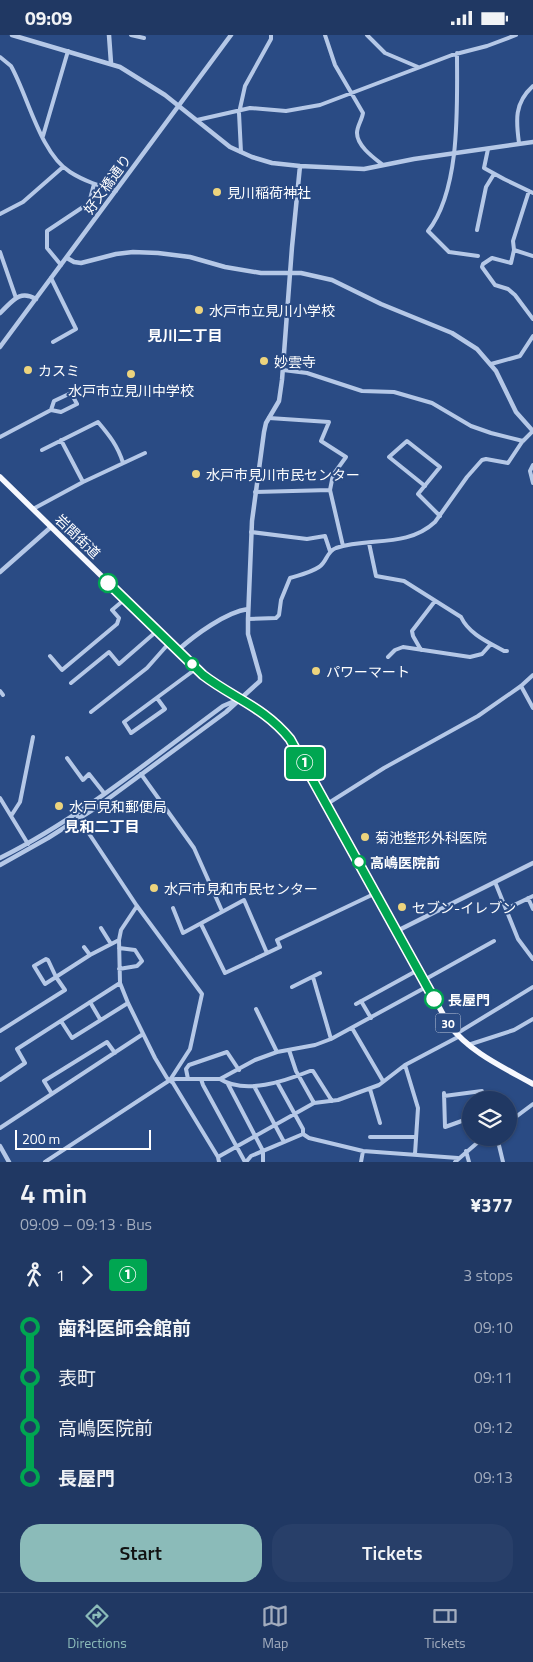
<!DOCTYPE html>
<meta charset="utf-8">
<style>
body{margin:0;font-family:"Titillium Web","Noto Sans JP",sans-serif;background:#283f69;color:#f1f3f6;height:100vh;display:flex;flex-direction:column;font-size:19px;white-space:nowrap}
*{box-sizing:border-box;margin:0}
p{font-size:16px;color:#a2acbe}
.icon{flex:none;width:28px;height:28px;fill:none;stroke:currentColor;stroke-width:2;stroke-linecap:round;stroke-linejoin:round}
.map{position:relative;height:1127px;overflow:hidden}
.drawer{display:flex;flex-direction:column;background:#203863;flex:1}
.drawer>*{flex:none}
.badge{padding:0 10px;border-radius:4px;font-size:18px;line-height:32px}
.fabs{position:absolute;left:462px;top:1056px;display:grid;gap:10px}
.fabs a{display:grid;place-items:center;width:55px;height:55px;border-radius:50%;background:#203863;box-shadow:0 1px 4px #0004,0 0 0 1px #3d5278;font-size:25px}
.scale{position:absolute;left:15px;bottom:12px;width:136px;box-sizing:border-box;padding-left:5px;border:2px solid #fff;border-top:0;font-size:14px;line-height:18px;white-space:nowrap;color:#fff;-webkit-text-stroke:4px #2a4b84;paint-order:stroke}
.map>.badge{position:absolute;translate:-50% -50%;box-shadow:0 0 0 2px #fff}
.legs{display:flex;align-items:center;gap:8px;height:55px;padding:0 20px;font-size:16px}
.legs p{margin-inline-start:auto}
.summary{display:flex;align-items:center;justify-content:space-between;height:85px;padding:0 20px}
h1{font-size:28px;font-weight:600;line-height:38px}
.primary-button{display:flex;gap:10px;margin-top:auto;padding:10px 20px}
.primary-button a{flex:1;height:58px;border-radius:20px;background:#8bbbb9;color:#111;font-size:20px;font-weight:600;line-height:58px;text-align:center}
.primary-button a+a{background:#283f69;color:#f1f3f6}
ul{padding:0 20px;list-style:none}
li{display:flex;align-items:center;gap:18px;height:50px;font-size:19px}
li i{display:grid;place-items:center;width:8px;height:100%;margin:0 6px;background:currentColor}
li i::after{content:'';width:12px;height:12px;margin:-6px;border:4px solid;border-radius:50%;background:#203863}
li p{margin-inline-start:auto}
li:first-child i{background:linear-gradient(#0000 50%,currentColor 0)}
li:last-child i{background:linear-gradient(currentColor 50%,#0000 0)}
.status{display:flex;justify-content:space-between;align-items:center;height:35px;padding:0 25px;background:#203863;direction:ltr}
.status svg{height:14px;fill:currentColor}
.menu{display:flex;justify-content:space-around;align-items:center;height:70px;border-top:1px solid #3d5278;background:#203863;font-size:14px;color:#a2acbe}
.menu a{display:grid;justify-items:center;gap:2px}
.menu .current{color:#8bbbb9}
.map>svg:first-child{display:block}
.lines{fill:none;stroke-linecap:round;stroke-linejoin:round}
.minor{stroke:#b5c8e7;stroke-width:4}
.tertiary{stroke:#b5c8e7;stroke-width:4.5}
.primary{stroke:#f6f8fe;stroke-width:5.5}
.line-1-casing{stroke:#fff;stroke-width:11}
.line-1{stroke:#00a651;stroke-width:8}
.poi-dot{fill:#edd47d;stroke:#2a4b84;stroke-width:2}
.stop-1-dot{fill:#fff;stroke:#00a651;stroke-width:2.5}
.labels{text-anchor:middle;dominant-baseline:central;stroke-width:4;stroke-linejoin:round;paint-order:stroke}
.shield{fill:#2a4b84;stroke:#bfc9da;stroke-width:1}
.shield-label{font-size:12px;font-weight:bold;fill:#fff}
.street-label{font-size:14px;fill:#fff;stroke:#2a4b84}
.poi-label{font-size:14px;fill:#fff;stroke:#2a4b84;text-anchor:start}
.stop-label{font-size:14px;font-weight:bold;fill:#fff;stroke:#2a4b84;text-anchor:start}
.neighbourhood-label{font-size:15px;font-weight:bold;fill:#fff;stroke:#2a4b84}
</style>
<div class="status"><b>09:09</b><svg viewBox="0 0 49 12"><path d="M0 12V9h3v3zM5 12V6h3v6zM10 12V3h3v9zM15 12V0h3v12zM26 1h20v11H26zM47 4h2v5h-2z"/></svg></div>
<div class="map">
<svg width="533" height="1127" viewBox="0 0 533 1127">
<rect width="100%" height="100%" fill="#2a4b84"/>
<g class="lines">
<!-- minor -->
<path class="minor" d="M131,0L144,3
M325,0L335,30L363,78C362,85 357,91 357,98C357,111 374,123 383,130
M367,0L385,18L418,32
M457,18C457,70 461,154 428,196L449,217L478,221
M0,22L11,31C28,61 40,118 70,137C84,146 100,151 116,156
M197,85L250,73L286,76L320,70L452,20L487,11L516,0
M43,101L68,16
M519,108C516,86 514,68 533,51
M488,114L484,133L504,144L533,158
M241,117L239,78L245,51L271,4V0
M529,156L513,206L514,215L533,221
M0,179L23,167L63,132
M477,195L486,152L494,139
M514,215L511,228L492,223L483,229L482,232L495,250L508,254L515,260L533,284
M0,217L16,263
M61,230L47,213V196L89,168L94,149
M51,243L76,294L53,307
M491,329L520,321L533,301
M283,335L307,338L362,356L394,357L432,368L471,391L491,398L523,406
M269,383L329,387L321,406L346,422L333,440L330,455L343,511
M0,402L51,375L61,377L77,369L71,358L54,366L51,375
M61,405L83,447
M42,415L98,387C109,400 118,411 123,428
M533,430L530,436L533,448
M425,451L389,422L407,406L440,432L418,459L440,481
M255,457L330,455
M33,474L83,447L145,418
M251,497L307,504L325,501L330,516
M369,508L376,541L404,546L461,582C469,599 488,607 504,616H507
M248,584L276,583L279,580L281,565L290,543C299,540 310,538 319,532C327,527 326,517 336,513C369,502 407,513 435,487L467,442L482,425L486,424L508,428L522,407L533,396
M421,615L413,601L412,596L435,566
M50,621L62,635L117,589L119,583L112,575L125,564
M388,622L395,615L403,612L470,622L482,619L491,609
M71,648L109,617L119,629L158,595
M521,651L533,673
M0,656L3,660
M157,663L165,674L131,698L124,687L197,633
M91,677L147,633L170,607
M67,723L83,745L89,739L104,758
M141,739L194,813L222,876
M0,763L28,809
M327,769L384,733L478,681L521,651L533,640
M11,781L20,767L33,702
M495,847L518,904L533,924
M528,863L533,874
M137,871L121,895L119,905L120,948L128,968L155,1023L167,1043L173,1048L218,1122L219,1127
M173,873L183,898L244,865L267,918
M506,874L533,861
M201,889L225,938L280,912L277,905L376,858
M101,893L111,909
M84,912L90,920
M46,924L48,925L56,942L45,949L34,931Z
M119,934L137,931L142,926L135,915L119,913
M313,942L331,1004
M424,945L494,906
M292,952L320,938
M361,966L371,983
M90,967L100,984
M356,969L418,935
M256,974L277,1017
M61,986L72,1003L128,968
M352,993L383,1046
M0,996L65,955L56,942L59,940L90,920L119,905
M456,999L533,952
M468,1010L514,995L533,984
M289,1015L296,1036L314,1068
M405,1030L418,1073L415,1119
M188,1044L186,1034L189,1030L227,1017L239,1035
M201,1044L203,1050L245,1127
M220,1044C245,1060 285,1046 310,1036H313L332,1066
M0,1045L25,1028L17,1014L120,948
M170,1045L176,1044H220L255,1025L277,1017L315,1010L331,1004L428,951
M277,1047L303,1094V1099
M228,1049L263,1116V1127
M254,1051L284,1107
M370,1054L380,1088
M444,1058L445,1092L470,1083V1071H471
M52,1059L44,1046L107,1007L115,1018
M444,1061L482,1056L486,1065
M509,1087L533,1069
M0,1093L143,999
M370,1102H416
M497,1102L503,1127
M466,1116L469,1127
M218,1122L314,1068L338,1065L379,1050L405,1030L458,1002
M45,1127L170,1045L190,1014L202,959L137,871L76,779
M246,1127L251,1121L303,1099L309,1103L363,1116L458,1123
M361,1127L363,1116
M455,1127L484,1102"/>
<!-- tertiary -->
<path class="tertiary" d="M12,0L120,32L165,60L230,112L252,122L272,128L300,131L364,134L414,124L533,107
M109,0L111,28
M67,223L74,227L81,228L116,219L133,217L158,218L190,222L225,232L261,238H301L332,245L381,269L452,298L477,314L496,336L516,377L533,396
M0,278C12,267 19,254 36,264
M0,312L231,0
M0,537L51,492
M178,615C195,600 226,577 248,574
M0,823C80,783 151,724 223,671L237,665
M0,830L48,803L97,772L226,677L260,646V641L248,599V584L252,486L264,397L266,388L279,366L282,345L292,212L300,131
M397,896L533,828
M0,1111L9,1127"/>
<!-- primary -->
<path class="primary" d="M0,442L203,640C225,657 252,667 273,685C284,694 292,707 300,719L449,990C471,1018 503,1032 533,1049"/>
</g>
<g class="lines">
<defs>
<path id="line-1" d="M108,548L203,640C233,663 264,672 290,704L434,964"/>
</defs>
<!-- line-1 casing -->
<use href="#line-1" class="line-1-casing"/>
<!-- line-1 -->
<use href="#line-1" class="line-1"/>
</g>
<!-- markers -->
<g class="poi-dot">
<circle cx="217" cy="157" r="5"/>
<circle cx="199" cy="275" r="5"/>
<circle cx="264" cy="326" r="5"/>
<circle cx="28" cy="335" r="5"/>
<circle cx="131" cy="339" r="5"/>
<circle cx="196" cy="439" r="5"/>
<circle cx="316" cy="636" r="5"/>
<circle cx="59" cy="771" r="5"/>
<circle cx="365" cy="802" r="5"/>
<circle cx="154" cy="853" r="5"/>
<circle cx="402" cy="872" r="5"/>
</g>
<g class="stop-1-dot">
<circle cx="108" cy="548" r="9"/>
<circle cx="192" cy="629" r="6"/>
<circle cx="359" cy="827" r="6"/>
<circle cx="434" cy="964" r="9"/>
</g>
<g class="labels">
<!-- shield labels -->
<rect class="shield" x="435.5" y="978.5" width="25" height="19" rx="4"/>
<g class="shield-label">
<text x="448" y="988">30</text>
</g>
<!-- street labels -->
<g class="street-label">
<text transform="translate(107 149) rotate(-54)">好文橋通り</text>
<text transform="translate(78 501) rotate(44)">岩間街道</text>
</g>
<!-- poi labels -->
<g class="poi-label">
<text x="227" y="157">見川稲荷神社</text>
<text x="209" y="275">水戸市立見川小学校</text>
<text x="274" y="326">妙雲寺</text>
<text x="38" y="335">カスミ</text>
<text x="131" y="355" text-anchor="middle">水戸市立見川中学校</text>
<text x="206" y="439">水戸市見川市民センター</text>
<text x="326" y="636">パワーマート</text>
<text x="69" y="771">水戸見和郵便局</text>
<text x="375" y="802">菊池整形外科医院</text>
<text x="164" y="853">水戸市見和市民センター</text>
<text x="412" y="872">セブン-イレブン</text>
</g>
<!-- stop labels -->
<g class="stop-label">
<text x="370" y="827">高嶋医院前</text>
<text x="448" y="964">長屋門</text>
</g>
<!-- neighbourhood labels -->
<g class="neighbourhood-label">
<text x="185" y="300">見川二丁目</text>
<text x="102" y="791">見和二丁目</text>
</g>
</g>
</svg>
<div class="fabs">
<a><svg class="icon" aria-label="layers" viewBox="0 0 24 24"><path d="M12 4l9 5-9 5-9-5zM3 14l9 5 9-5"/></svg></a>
</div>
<div class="scale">200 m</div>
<b class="badge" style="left:305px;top:728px;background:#00a651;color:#fff">①</b>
</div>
<section class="drawer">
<div class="summary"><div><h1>4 min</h1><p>09:09 – 09:13 · Bus</p></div><b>¥377</b></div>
<div class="legs"><svg class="icon" aria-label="walk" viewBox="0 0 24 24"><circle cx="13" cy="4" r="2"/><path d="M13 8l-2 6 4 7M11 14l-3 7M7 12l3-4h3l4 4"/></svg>1<svg class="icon" aria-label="forward" viewBox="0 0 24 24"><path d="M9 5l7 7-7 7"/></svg><b class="badge" style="background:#00a651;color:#fff">①</b><p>3 stops</p></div>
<ul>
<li><i style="color:#00a651"></i><b>歯科医師会館前</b><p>09:10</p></li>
<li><i style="color:#00a651"></i><span>表町</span><p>09:11</p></li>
<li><i style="color:#00a651"></i><span>高嶋医院前</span><p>09:12</p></li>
<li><i style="color:#00a651"></i><b>長屋門</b><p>09:13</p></li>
</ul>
<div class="primary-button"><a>Start</a><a>Tickets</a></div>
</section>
<nav class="menu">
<a class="current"><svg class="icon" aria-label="directions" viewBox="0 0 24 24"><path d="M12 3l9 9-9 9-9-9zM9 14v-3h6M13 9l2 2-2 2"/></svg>Directions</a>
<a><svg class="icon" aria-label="map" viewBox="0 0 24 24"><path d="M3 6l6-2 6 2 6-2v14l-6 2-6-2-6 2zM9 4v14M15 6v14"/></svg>Map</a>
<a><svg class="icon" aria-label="tickets" viewBox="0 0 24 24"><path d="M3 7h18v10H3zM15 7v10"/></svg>Tickets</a>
</nav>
